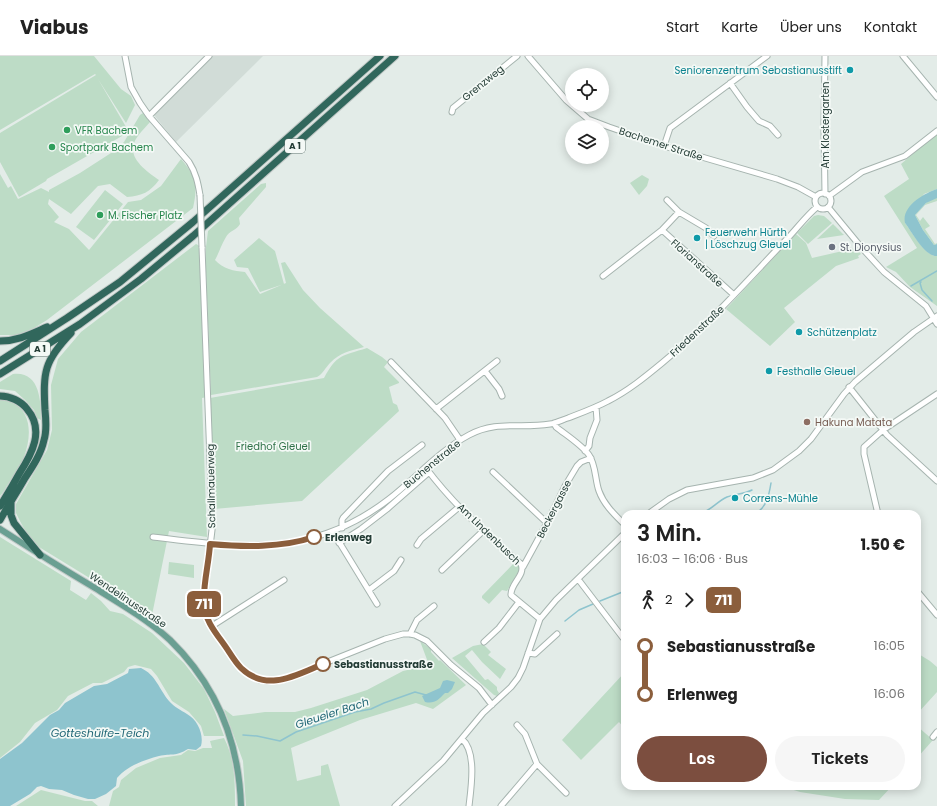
<!DOCTYPE html>
<html lang="de">
<meta charset="utf-8">
<style>
body{margin:0;font-family:Poppins,sans-serif;background:#f6f6f6;color:#222;height:100vh;display:flex;flex-direction:column;font-size:15px;white-space:nowrap}
*{box-sizing:border-box;margin:0}
p{font-size:13px;color:#767676}
.icon{flex:none;width:22px;height:22px;fill:none;stroke:currentColor;stroke-width:2;stroke-linecap:round;stroke-linejoin:round}
.map{position:relative;flex:1;overflow:hidden}
.panel{position:absolute;left:621px;top:454px;width:300px;height:280px;display:flex;flex-direction:column;background:#fff;border-radius:12px;box-shadow:0 2px 10px #0003}
.panel>*{flex:none}
.badge{padding:0 8px;border-radius:6px;font-size:14px;line-height:26px}
.fabs{position:absolute;left:565px;top:12px;display:grid;gap:8px}
.fabs a{display:grid;place-items:center;width:44px;height:44px;border-radius:50%;background:#fff;box-shadow:0 2px 10px #0003;font-size:20px}
.map>.badge{position:absolute;translate:-50% -50%;box-shadow:0 0 0 2px #fff}
.legs{display:flex;align-items:center;gap:6px;height:44px;padding:0 16px;font-size:13px}
.legs p{margin-inline-start:auto}
.summary{display:flex;align-items:center;justify-content:space-between;height:68px;padding:0 16px}
h1{font-size:22px;font-weight:600;line-height:30px}
.cta{display:flex;gap:8px;margin-top:auto;padding:8px 16px}
.cta a{flex:1;height:46px;border-radius:24px;background:#7c4e3f;color:#fff;font-size:16px;font-weight:600;line-height:46px;text-align:center}
.cta a+a{background:#f6f6f6;color:#222}
ul{padding:0 16px;list-style:none}
li{display:flex;align-items:center;gap:14px;height:48px;font-size:15px}
li i{display:grid;place-items:center;width:6px;height:100%;margin:0 5px;background:currentColor}
li i::after{content:'';width:10px;height:10px;margin:-5px;border:3px solid;border-radius:50%;background:#fff}
li p{margin-inline-start:auto}
li:first-child i{background:linear-gradient(#0000 50%,currentColor 0)}
li:last-child i{background:linear-gradient(currentColor 50%,#0000 0)}
header{display:flex;align-items:center;gap:24px;box-sizing:border-box;height:56px;padding:0 20px;background:#fff;border-bottom:1px solid #e0e0e0}
header strong{font-size:19px}
nav{display:flex;gap:22px;margin-inline-start:auto;font-size:14px}
.map>svg:first-child{display:block}
.built{fill:#d1dcd7}
.green{fill:#bddcc6}
.water{fill:#8ec4ce}
.lines{fill:none;stroke-linecap:round;stroke-linejoin:round}
.stream{stroke:#8ec4ce;stroke-width:1.5}
.minor-casing{stroke:#a6b4af;stroke-width:7}
.major-casing{stroke:#c2c9c7;stroke-width:8}
.highway-casing{stroke:#c2c9c7;stroke-width:9}
.minor{stroke:#fff;stroke-width:5}
.major{stroke:#6a9f92;stroke-width:6}
.highway{stroke:#31675c;stroke-width:7}
.minor-bridge-casing{stroke:#a6b4af;stroke-width:7;stroke-linecap:butt}
.minor-bridge{stroke:#fff;stroke-width:5}
.line-1-casing{stroke:#fff;stroke-width:9}
.line-1{stroke:#8b5e3c;stroke-width:6}
.culture-dot{fill:#0f9aa8;stroke:#f4f9f6;stroke-width:1.5}
.leisure-dot{fill:#2e9e5b;stroke:#f4f9f6;stroke-width:1.5}
.worship-dot{fill:#6b7280;stroke:#f4f9f6;stroke-width:1.5}
.education-dot{fill:#8d6e63;stroke:#f4f9f6;stroke-width:1.5}
.stop-1-dot{fill:#fff;stroke:#8b5e3c;stroke-width:2}
.labels{text-anchor:middle;dominant-baseline:central;stroke-width:3.5;stroke-linejoin:round;paint-order:stroke}
.shield{fill:#f4f9f6;stroke:#627570;stroke-width:1}
.shield-label{font-size:9px;font-weight:bold;fill:#243d36}
.culture-label{font-size:10px;fill:#0d838f;stroke:#f4f9f6;text-anchor:start}
.street-label{font-size:10px;fill:#243d36;stroke:#f4f9f6}
.leisure-label{font-size:10px;fill:#27864d;stroke:#f4f9f6;text-anchor:start}
.worship-label{font-size:10px;fill:#5b616d;stroke:#f4f9f6;text-anchor:start}
.education-label{font-size:10px;fill:#785e54;stroke:#f4f9f6;text-anchor:start}
.park-label{font-size:10px;fill:#307249;stroke:#f4f9f6}
.stop-label{font-size:10px;font-weight:bold;fill:#243d36;stroke:#f4f9f6;text-anchor:start}
.water-label{font-size:11px;font-style:italic;fill:#216776;stroke:#f4f9f6}
</style>
<header>
<strong>Viabus</strong>
<nav><a>Start</a><a>Karte</a><a>Über uns</a><a>Kontakt</a></nav>
</header>
<div class="map">
<svg width="937" height="750" viewBox="0 0 937 750">
<rect width="100%" height="100%" fill="#e3ece8"/>
<!-- built -->
<path class="built" d="M212,0H263L176,86L154,59Z"/>
<!-- green -->
<path class="green" d="M0,0H94L121,33L131,40L135,49L126,67L98,23L129,76L47,123L46,125L19,141L0,106V77L96,19L95,18L0,74Z
M143,57L150,66C145,72 137,79 134,87C128,103 148,116 159,124C150,136 142,140 127,141L110,128L98,130L71,158L49,143L48,148L59,161L54,166L69,173L89,194L128,146L141,144L161,130L181,103C196,120 198,130 193,152L47,264L34,272L17,279H0V118L8,132L11,130L18,143L41,132L49,136V134L80,117L111,97L124,86L140,59Z
M937,77V133L924,138L905,167C912,176 926,201 937,200V250L910,231L896,216L886,211L917,192L884,140L909,123L901,108Z
M642,119L649,123L647,130L639,139L630,127Z
M266,127V131L239,162L240,168C237,174 229,175 226,181C221,189 219,197 215,204C223,213 234,215 245,216L260,238L286,227L281,207L285,206L303,234L320,252L364,291C349,295 341,296 330,307C325,312 323,318 317,321L211,339L206,215V191L208,175L261,128Z
M105,134L123,148L94,184L76,171Z
M934,142H937V145L925,149L916,159L920,165L923,161L930,170L925,173L935,188L937,187V188L934,189L923,174L915,159L926,147Z
M818,159L824,160L832,167L808,188L797,177L814,160Z
M833,168L844,179L817,183Z
M796,178L806,187L812,202L856,192L861,198L858,200L859,202L836,210L784,252L795,266L770,290L726,253Z
M259,182L275,195L284,228L260,236L248,212L237,211L234,204Z
M196,188L198,189L199,193L207,341L202,342L207,481L169,475L152,559L137,554L101,529L39,491L26,476L21,467L16,457V448L47,394L52,374L51,329L58,303L81,276Z
M367,292L382,301L388,306L384,311L399,326V327L389,331L393,347L397,349L399,355L302,445L214,453L210,342L324,322C337,298 342,300 367,292Z
M13,318C40,315 41,345 41,364L37,362L34,354L25,344L15,335L0,333V326Z
M0,343C4,344 9,344 12,346C33,357 31,382 24,401C19,413 10,424 4,435L0,440Z
M0,481L71,525L70,534L86,544L91,537L101,545L110,555L123,558L152,577L184,607L204,633L215,656L224,680H204L201,670L189,656L172,645L157,620L151,613L135,609L128,611L124,616L102,627H93L68,640L57,654L35,667L20,686L0,702Z
M169,506L194,509V522L168,518Z
M515,506L519,509L520,513L507,535L502,534L489,548L482,542V540Z
M420,585L431,593V596L439,605L440,604L466,629L433,653L416,647L360,664L291,692L297,725L321,719V710L328,708L340,750H246L243,705L224,653L233,660L265,656H295L311,652L367,634L403,615L429,609Z
M483,588L491,596L488,599L506,613L500,623L482,606L472,594L465,600L485,624L488,623L497,631V634L499,637L497,640L494,639L452,602L473,590Z
M917,597L930,605L937,611V636L917,658Z
M625,616V673L619,666L581,704L562,684Z
M917,670L933,684L917,702Z
M224,682C235,703 235,727 235,750H109L113,735L119,731L121,724L136,712L160,702L181,699L188,694L195,695L203,692H212L210,685Z
M781,730H892L879,744L845,743L800,736Z
M41,734L85,745H92L98,750H16Z"/>
<!-- water -->
<path class="water" d="M937,133V142L926,147L915,159L923,174L934,189L937,188V200C925,201 912,176 905,167C901,150 925,137 937,133Z
M141,612C156,619 159,633 169,645C174,651 181,654 187,658C198,664 204,679 201,690L196,694L188,693C175,701 172,697 159,700C144,704 127,710 117,722L116,730L106,738L95,743H88L74,739L62,734L49,733L41,730L37,731L30,738L10,750H0V703L22,687L50,659L59,654L65,647L94,630L107,628L128,617L129,613Z
M447,624L455,626L452,633L448,637H445C438,644 435,648 425,646L422,640L440,632L443,625Z"/>
<g class="lines">
<!-- stream -->
<path class="stream" d="M921,226L920,227L922,234L932,245
M911,230L937,215
M699,458C711,455 716,446 727,441C735,438 744,438 752,434
M755,458C767,451 769,439 771,427
M600,545L625,535
M565,565L579,554L593,548
M243,679L257,680L280,685L296,676L355,656L371,653L384,647L415,636L426,639"/>
<defs>
<path id="minor" d="M125,0L131,31L140,47L149,60L189,106C196,117 198,127 200,139
M528,0L566,44L588,63L609,71L664,90L777,123L798,131L816,141
M825,0L824,71L825,138
M903,0L937,41
M730,27L747,51L759,65L770,70L778,79
M452,56L453,52L517,0
M149,60L209,0
M664,90L670,72L767,0
M815 145a8 8 0 1 1 16 0a8 8 0 1 1-16 0Z
M829,140L862,116L905,100L937,75
M667,144L679,156L706,172L714,180
M828,151L861,191L884,216L926,250L937,268
M662,174L734,239
M202,191L212,457V474L204,540V552L207,561L216,577L240,611L248,618L260,624L268,625H276L285,623L385,583L403,578H410L415,579L427,585L451,609L479,632L492,649
M603,220L662,174L679,156
M391,306L445,362L460,384
M485,315L499,333L502,340
M849,331L887,379L937,425
M436,353L497,305
M554,367L556,371C566,379 582,389 589,399C596,409 595,424 599,435C604,449 615,459 625,469
M585,395L589,390L590,382L597,364L596,351
M426,412C453,448 487,479 521,508C526,519 510,528 511,539L540,563
M493,416L547,467
M648,458L669,443L687,434L753,422L773,414L799,395L811,383L844,338L855,326L914,276L937,260
M878,458L864,398V391L883,374L937,338
M342,472V464L343,462L388,415L422,389
M333,476L377,548
M153,481C242,492 313,502 389,443C416,422 439,395 469,379C497,364 520,373 550,368C556,367 562,364 568,362C581,357 595,352 608,345C628,335 645,321 662,307C707,270 745,227 785,185C796,174 805,161 817,151
M339,487L361,473L387,453L429,416
M417,489L421,483L459,451
M523,511L547,467L565,430L577,410L581,406L591,402
M442,514L483,475
M578,523L623,582
M369,534L394,515L401,504
M917,535L937,559
M212,570L284,524
M410,578L417,564L434,550
M484,586L499,572L519,546
M528,597L535,598L557,578
M517,669L525,678L537,708L566,737
M933,681L937,676
M462,683C477,696 471,732 469,750
M395,750L443,705L483,657L511,631L518,622L523,612L540,563L556,544L625,477
M501,750L537,708"/>
<path id="major" d="M0,473C31,493 63,513 95,532C121,548 148,564 170,584C216,629 239,686 241,750"/>
<path id="highway" d="M0,285C18,285 31,278 47,271
M0,305L67,262L120,226L193,166L380,0
M0,318L80,268L141,223L193,180L395,0
M0,340C10,340 21,345 27,353C45,374 32,398 19,418C13,429 7,439 0,450
M11,446V459L14,467L40,499
M0,464C8,450 17,436 25,422C33,410 41,398 44,384C47,375 46,364 45,354C43,316 44,305 71,277"/>
</defs>
<!-- minor casing -->
<use href="#minor" class="minor-casing"/>
<!-- major casing -->
<use href="#major" class="major-casing"/>
<!-- highway casing -->
<use href="#highway" class="highway-casing"/>
<!-- minor -->
<use href="#minor" class="minor"/>
<!-- major -->
<use href="#major" class="major"/>
<!-- highway -->
<use href="#highway" class="highway"/>
<defs>
<path id="minor-bridge" d="M200,139L202,191"/>
</defs>
<!-- minor-bridge casing -->
<use href="#minor-bridge" class="minor-bridge-casing"/>
<!-- minor-bridge -->
<use href="#minor-bridge" class="minor-bridge"/>
</g>
<g class="lines">
<defs>
<path id="line-1" d="M314,481C281,492 244,491 210,488C209,507 203,528 204,546C204,562 214,575 223,587C229,595 234,605 241,612C267,637 296,619 323,608"/>
</defs>
<!-- line-1 casing -->
<use href="#line-1" class="line-1-casing"/>
<!-- line-1 -->
<use href="#line-1" class="line-1"/>
</g>
<!-- markers -->
<g class="culture-dot">
<circle cx="850" cy="14" r="4"/>
<circle cx="697" cy="182" r="4"/>
<circle cx="799" cy="276" r="4"/>
<circle cx="769" cy="315" r="4"/>
<circle cx="735" cy="442" r="4"/>
</g>
<g class="leisure-dot">
<circle cx="67" cy="74" r="4"/>
<circle cx="52" cy="91" r="4"/>
<circle cx="100" cy="159" r="4"/>
</g>
<circle class="worship-dot" cx="832" cy="191" r="4"/>
<circle class="education-dot" cx="807" cy="366" r="4"/>
<g class="stop-1-dot">
<circle cx="314" cy="481" r="7"/>
<circle cx="323" cy="608" r="7"/>
</g>
<g class="labels">
<!-- shield labels -->
<g class="shield">
<rect x="285" y="83" width="20" height="14" rx="3"/>
<rect x="30" y="286" width="20" height="14" rx="3"/>
</g>
<g class="shield-label">
<text x="295" y="90">A 1</text>
<text x="40" y="293">A 1</text>
</g>
<!-- culture labels -->
<g class="culture-label">
<text x="842" y="14" text-anchor="end">Seniorenzentrum Sebastianusstift</text>
<text x="705" y="176">Feuerwehr Hürth<tspan x="705" dy="12">| Löschzug Gleuel</tspan></text>
<text x="807" y="276">Schützenplatz</text>
<text x="777" y="315">Festhalle Gleuel</text>
<text x="743" y="442">Correns-Mühle</text>
</g>
<!-- street labels -->
<g class="street-label">
<text transform="translate(483 27) rotate(-39)">Grenzweg</text>
<text transform="translate(825 69) rotate(-90)">Am Klostergarten</text>
<text transform="translate(661 88) rotate(18)">Bachemer Straße</text>
<text transform="translate(697 207) rotate(42)">Florianstraße</text>
<text transform="translate(697 275) rotate(-43)">Friedenstraße</text>
<text transform="translate(432 408) rotate(-39)">Buchenstraße</text>
<text transform="translate(211 430) rotate(-91)">Schallmauerweg</text>
<text transform="translate(554 453) rotate(-63)">Beckergasse</text>
<text transform="translate(489 478) rotate(44)">Am Lindenbusch</text>
<text transform="translate(128 544) rotate(34)">Wendelinusstraße</text>
</g>
<!-- leisure labels -->
<g class="leisure-label">
<text x="75" y="74">VFR Bachem</text>
<text x="60" y="91">Sportpark Bachem</text>
<text x="108" y="159">M. Fischer Platz</text>
</g>
<!-- worship labels -->
<g class="worship-label">
<text x="840" y="191">St. Dionysius</text>
</g>
<!-- education labels -->
<g class="education-label">
<text x="815" y="366">Hakuna Matata</text>
</g>
<!-- park labels -->
<g class="park-label">
<text x="273" y="390">Friedhof Gleuel</text>
</g>
<!-- stop labels -->
<g class="stop-label">
<text x="325" y="481">Erlenweg</text>
<text x="334" y="608">Sebastianusstraße</text>
</g>
<!-- water labels -->
<g class="water-label">
<text transform="translate(332 657) rotate(-18)">Gleueler Bach</text>
<text x="100" y="677">Gotteshülfe-Teich</text>
</g>
</g>
</svg>
<div class="fabs">
<a><svg class="icon" aria-label="locate" viewBox="0 0 24 24"><circle cx="12" cy="12" r="6"/><path d="M12 2v4M12 18v4M2 12h4M18 12h4"/></svg></a>
<a><svg class="icon" aria-label="layers" viewBox="0 0 24 24"><path d="M12 4l9 5-9 5-9-5zM3 14l9 5 9-5"/></svg></a>
</div>
<b class="badge" style="left:204px;top:548px;background:#8b5e3c;color:#fff">711</b>
<section class="panel">
<div class="summary"><div><h1>3 Min.</h1><p>16:03 – 16:06 · Bus</p></div><b>1.50 €</b></div>
<div class="legs"><svg class="icon" aria-label="walk" viewBox="0 0 24 24"><circle cx="13" cy="4" r="2"/><path d="M13 8l-2 6 4 7M11 14l-3 7M7 12l3-4h3l4 4"/></svg>2<svg class="icon" aria-label="forward" viewBox="0 0 24 24"><path d="M9 5l7 7-7 7"/></svg><b class="badge" style="background:#8b5e3c;color:#fff">711</b></div>
<ul>
<li><i style="color:#8b5e3c"></i><b>Sebastianusstraße</b><p>16:05</p></li>
<li><i style="color:#8b5e3c"></i><b>Erlenweg</b><p>16:06</p></li>
</ul>
<div class="cta"><a>Los</a><a>Tickets</a></div>
</section>
</div>
